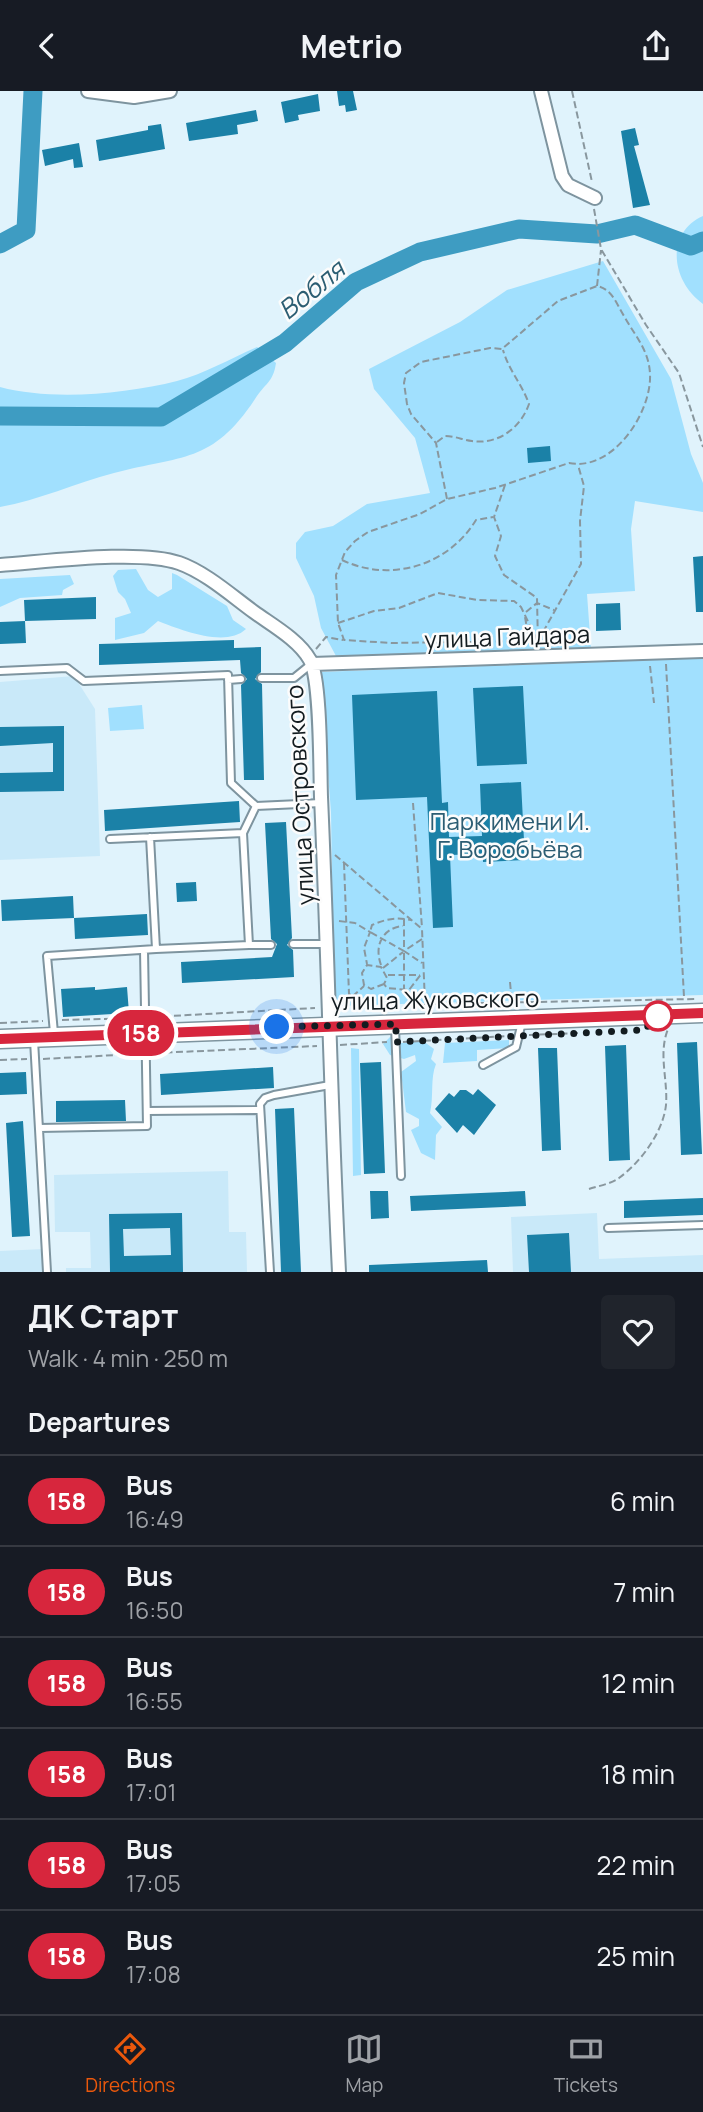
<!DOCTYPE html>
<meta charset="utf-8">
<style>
body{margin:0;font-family:Manrope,sans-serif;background:#20242c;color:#f1f3f6;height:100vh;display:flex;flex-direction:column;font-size:26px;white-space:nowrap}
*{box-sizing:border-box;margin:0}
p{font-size:23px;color:#9ea1a6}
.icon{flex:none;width:38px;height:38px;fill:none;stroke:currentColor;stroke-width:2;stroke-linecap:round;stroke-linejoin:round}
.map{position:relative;height:1181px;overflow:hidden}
.details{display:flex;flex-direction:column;background:#171b24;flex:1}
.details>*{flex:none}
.badge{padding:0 14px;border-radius:23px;font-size:24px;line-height:46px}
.you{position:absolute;width:35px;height:35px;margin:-18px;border:5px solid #fff;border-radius:50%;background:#1a73e8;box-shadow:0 0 0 10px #1a73e833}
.map>.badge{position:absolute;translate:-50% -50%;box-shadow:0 0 0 4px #fff}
h2{padding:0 28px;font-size:26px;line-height:63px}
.round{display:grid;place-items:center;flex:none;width:74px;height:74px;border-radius:7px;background:#20242c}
.head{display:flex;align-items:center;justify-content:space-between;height:119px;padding:0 28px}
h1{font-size:33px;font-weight:700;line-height:52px}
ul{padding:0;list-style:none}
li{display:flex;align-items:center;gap:21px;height:91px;padding:0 28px;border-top:2px solid #363941}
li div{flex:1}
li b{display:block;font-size:26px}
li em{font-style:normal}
li .badge{min-width:77px;font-weight:700;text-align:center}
header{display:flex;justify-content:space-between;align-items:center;height:91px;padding:0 28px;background:#171b24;font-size:32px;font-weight:700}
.tab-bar{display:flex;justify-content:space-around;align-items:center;height:98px;border-top:2px solid #363941;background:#171b24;font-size:19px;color:#9ea1a6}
.tab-bar a{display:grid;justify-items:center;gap:4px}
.tab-bar .current{color:#ea580c}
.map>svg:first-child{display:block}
.built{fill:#c9e9f9}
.green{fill:#a1e0fe}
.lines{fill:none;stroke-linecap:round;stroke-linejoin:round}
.river{stroke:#3e9cc2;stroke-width:19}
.building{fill:#1b81a7;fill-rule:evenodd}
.lane-casing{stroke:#7e949f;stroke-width:10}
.street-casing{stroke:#7e949f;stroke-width:16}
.secondary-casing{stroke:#7e949f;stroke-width:21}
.path{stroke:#89979e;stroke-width:2;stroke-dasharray:7 3.5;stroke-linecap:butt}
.lane{stroke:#fff;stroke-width:6}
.street{stroke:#fff;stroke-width:12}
.secondary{stroke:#fff;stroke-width:18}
.line-casing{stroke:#fff;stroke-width:16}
.line{stroke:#d7263d;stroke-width:10}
.walk{stroke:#131c20;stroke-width:7;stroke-dasharray:0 12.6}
.stop-dot{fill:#fff;stroke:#d7263d;stroke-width:3.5}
.labels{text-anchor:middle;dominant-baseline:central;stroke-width:5;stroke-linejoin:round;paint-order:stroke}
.street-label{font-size:24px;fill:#131c20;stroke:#fcfcfc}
.park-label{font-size:24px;fill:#2c5d73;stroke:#fcfcfc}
.water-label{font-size:26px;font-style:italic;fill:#2c5e73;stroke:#fcfcfc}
</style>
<header><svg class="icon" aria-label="back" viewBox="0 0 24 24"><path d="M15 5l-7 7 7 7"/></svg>Metrio<svg class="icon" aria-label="share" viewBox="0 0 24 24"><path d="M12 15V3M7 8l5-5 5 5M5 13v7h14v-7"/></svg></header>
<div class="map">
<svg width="703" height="1181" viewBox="0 0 703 1181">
<rect width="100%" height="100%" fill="#e0f3fc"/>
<!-- built -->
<path class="built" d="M74,585L95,618L100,765L0,769V591Z
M228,1080L229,1141H246L247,1181H66V1177H91L90,1141H55L54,1084Z
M597,1122L599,1168L703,1164V1181H513L511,1126Z
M44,1158L45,1181H0V1160Z"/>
<!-- green -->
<path class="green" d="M703,125V213C671,190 665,142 703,125Z
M603,170L671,288L691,363L703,392V421L635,410L631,438L635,500L587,503L591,558L336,565L321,537L314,505L296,467V452L305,441L333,435L367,413L430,402L415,347L374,298L369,278L460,231L507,199Z
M257,256L276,272C273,292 265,292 255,308C212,373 182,364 114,382C76,392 39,409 0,416V296C52,310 125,303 177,290C204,283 231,267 257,256Z
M136,478L148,499L158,506L172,498V482L177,484L227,515L233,529L246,538C226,557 181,539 158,530L144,542L115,549V527L131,522L125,508L118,501L113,485L118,479Z
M70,484L74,493L63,499L62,504L20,507L0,516V488Z
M703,567V904L334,915L331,721L320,581Z
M142,614L144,638L110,640L108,617Z
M390,946L401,952L423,950L434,958L431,968L436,973C430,987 434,1005 430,1022L442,1036L436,1044L435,1069L421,1062L411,1039L419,1035V1028L406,1021L401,981L416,970L415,964L404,968L390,964L383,953Z
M509,949V957L477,959V970L443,972L445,952Z
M351,957L359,958L361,1084L353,1085Z"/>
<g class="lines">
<!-- river -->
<path class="river" d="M0,153L26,139L33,0
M0,325L161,326L285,252L356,191L420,161L519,138L597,143L635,134L691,155L703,150"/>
</g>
<!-- building -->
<path class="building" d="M337,0H353L357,19L346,21L345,14L339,15Z
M318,3L320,20L298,24L299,29L285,32L281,11Z
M256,19L258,30L237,34L238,43L189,50L186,32Z
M161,33L165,58L99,70L96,49L148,39V35Z
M635,37L639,54L634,55L650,114L633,117L621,40Z
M79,52L83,76L74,77L73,68L45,75L42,59Z
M550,355L551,370L528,372L527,357Z
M703,465V521H696L693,466Z
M96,506V528L25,530L24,509Z
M620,512L621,539L596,540V513Z
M25,530L26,552L0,553V531Z
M234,549V557L261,556V581L255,588L262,593L264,689H244L241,594L247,588L241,582L240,569L99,574V553Z
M523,595L527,673L477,675L473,597Z
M437,600L442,712L448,711L449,746L482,745L480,693L521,691L525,769L483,771V763L450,764L453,836L433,837L427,706L356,709L352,604Z
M64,635V700L0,701V682L53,681V652L0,655V636Z
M239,710L240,731L105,740L104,719Z
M286,731L292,847L287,854L293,859L294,886L182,892L181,871L272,866L277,853L271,848L265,732Z
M196,791L197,810L177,811L176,792Z
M73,805L74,827L2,830L1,809Z
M147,823L148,844L75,848L74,827Z
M95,896V899L127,896L129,922L63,926L61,898Z
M697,951L702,1063L681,1064L677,952Z
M626,954L630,1069L609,1070L605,955Z
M538,957H557L561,1059L542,1060Z
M381,971L385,1082L364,1083L360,972Z
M273,976L274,997L161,1004L160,983Z
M26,981L27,1003L0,1004V982Z
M478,998L496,1014L474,1044L463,1034L457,1042L435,1018L449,1002L454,1006L460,999H466L473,1004Z
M125,1009L126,1030L56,1031V1010Z
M294,1017L301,1181H281L275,1018Z
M23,1030L30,1145L12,1146L6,1032Z
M370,1100H388L389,1127L371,1128Z
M525,1100L526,1115L411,1120L410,1105Z
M703,1107V1124L624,1127V1110Z
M182,1122L183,1181H110L109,1123ZM170,1137L171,1164L124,1165L123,1138Z
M569,1142L571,1181H529L527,1144Z
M487,1169L488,1181H369V1174Z"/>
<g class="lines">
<defs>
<path id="lane" d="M0,580L67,577L84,590L228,584L231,692L256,715L321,712
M261,587H294L310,574
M228,589L241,588
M110,748L243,742
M293,853H326
M249,854H271
M156,858L249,854L243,742L256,715
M395,936L401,1085
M54,942L47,865L156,858L150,746
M34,949L47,1181
M483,974L516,956L522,931
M147,1020L260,1019
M39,1037L147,1035L144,859
M608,1137L703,1134
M270,1181L260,1013L265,1007L274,1004L330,994"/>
<path id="street" d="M88,0L134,6L170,0
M541,0L562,85L568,94L595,107
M0,474C45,471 139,458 179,472C205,481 232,505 254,521C272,534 299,549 310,569C321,588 320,679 321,706C328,864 331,1022 339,1181
M312,573L703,560"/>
<path id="secondary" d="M0,948L703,922"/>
</defs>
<!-- lane casing -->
<use href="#lane" class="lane-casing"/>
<!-- street casing -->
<use href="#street" class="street-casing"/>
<!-- secondary casing -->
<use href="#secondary" class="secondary-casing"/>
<!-- path -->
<path class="path" d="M572,0L592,91
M594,118L601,158L646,234L679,282L703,356
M597,195L601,159
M437,351L445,345C455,345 463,349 472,350C499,354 521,336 529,313C522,293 509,280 503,259
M505,394L494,426L501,445L495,465L504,484L537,507L538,554
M447,408L436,352L411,323L407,313L404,292L406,282L421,271L490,257L502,258L558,210L597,195C612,198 616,212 624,225C635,245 649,259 650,283C652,321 613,381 569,372L495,397L447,408L420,423L368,441L355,450L345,461L336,484L338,532L344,549L391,552L538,550L581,473L580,430L584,395L578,374
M342,469C390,492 448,475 476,429L493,426
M526,521L537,512L554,519
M525,526L529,549L534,553
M338,532L374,520L399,517L438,502L477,509L514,510L521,516L537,549
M316,558L326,546L343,549
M666,573L684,906
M650,575L654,612
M413,712L422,837
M335,764L422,838L425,913L697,908
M344,772L349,903L353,905
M404,828V860L370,841L372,834C386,828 396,826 411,829
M339,830L355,832L370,841L364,857L367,873
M422,848L404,860L422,872
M404,862V898
M381,874C374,855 382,837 403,835
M383,877L403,861
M388,884H420
M510,891L512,913
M384,893L371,898L364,894L362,882L367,874L381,876L387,887L384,893L387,897L409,899L422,882
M355,916L353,905L364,895
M153,926L315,917
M62,929L137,927
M0,932L43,930
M529,944L579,942
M403,951L509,945
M340,954L387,951
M155,962L317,955
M43,968L135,963
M0,969L27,968
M589,1098C598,1095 611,1093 619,1087C641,1071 663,1041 666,1014C668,988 658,963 668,938"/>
<!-- lane -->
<use href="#lane" class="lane"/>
<!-- street -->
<use href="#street" class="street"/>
<!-- secondary -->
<use href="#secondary" class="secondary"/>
</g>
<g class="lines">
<defs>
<path id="line" d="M0,948L703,922"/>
</defs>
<!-- line casing -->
<use href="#line" class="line-casing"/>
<!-- line -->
<use href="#line" class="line"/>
<!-- walk -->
<path class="walk" d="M277,936L396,933V951L644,939L658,925"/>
</g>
<!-- markers -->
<circle class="stop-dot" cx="658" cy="925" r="14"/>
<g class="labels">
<!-- street labels -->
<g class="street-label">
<text transform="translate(507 545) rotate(-2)">улица Гайдара</text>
<text transform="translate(299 704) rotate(-93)">улица Островского</text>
<text transform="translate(435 908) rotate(-1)">улица Жуковского</text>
</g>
<!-- park labels -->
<g class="park-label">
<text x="510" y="729">Парк имени И.<tspan x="510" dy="28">Г. Воробьёва</tspan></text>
</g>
<!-- water labels -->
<g class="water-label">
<text transform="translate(311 198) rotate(-39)">Вобля</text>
</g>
</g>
</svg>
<div class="you" style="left:277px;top:936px"></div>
<b class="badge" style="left:141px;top:942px;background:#d7263d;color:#fff">158</b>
</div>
<section class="details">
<div class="head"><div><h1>ДК Старт</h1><p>Walk · 4 min · 250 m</p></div><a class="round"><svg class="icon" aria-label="heart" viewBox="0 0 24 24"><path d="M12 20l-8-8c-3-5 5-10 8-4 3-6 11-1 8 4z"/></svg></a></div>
<h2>Departures</h2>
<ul>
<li><span class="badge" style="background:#d7263d;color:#fff">158</span><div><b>Bus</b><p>16:49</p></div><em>6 min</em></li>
<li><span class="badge" style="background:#d7263d;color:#fff">158</span><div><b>Bus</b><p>16:50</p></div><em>7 min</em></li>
<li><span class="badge" style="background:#d7263d;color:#fff">158</span><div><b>Bus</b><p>16:55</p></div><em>12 min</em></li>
<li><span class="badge" style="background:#d7263d;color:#fff">158</span><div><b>Bus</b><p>17:01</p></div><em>18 min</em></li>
<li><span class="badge" style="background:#d7263d;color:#fff">158</span><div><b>Bus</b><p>17:05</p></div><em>22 min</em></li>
<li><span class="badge" style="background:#d7263d;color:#fff">158</span><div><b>Bus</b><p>17:08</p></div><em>25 min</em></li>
</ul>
</section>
<nav class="tab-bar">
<a class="current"><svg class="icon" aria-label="directions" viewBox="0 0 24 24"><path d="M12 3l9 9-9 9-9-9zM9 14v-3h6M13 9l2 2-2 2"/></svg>Directions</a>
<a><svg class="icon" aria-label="map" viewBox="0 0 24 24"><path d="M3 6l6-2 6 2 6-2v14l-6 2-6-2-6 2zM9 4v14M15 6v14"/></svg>Map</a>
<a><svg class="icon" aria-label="tickets" viewBox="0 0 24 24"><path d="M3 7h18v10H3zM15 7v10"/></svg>Tickets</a>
</nav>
